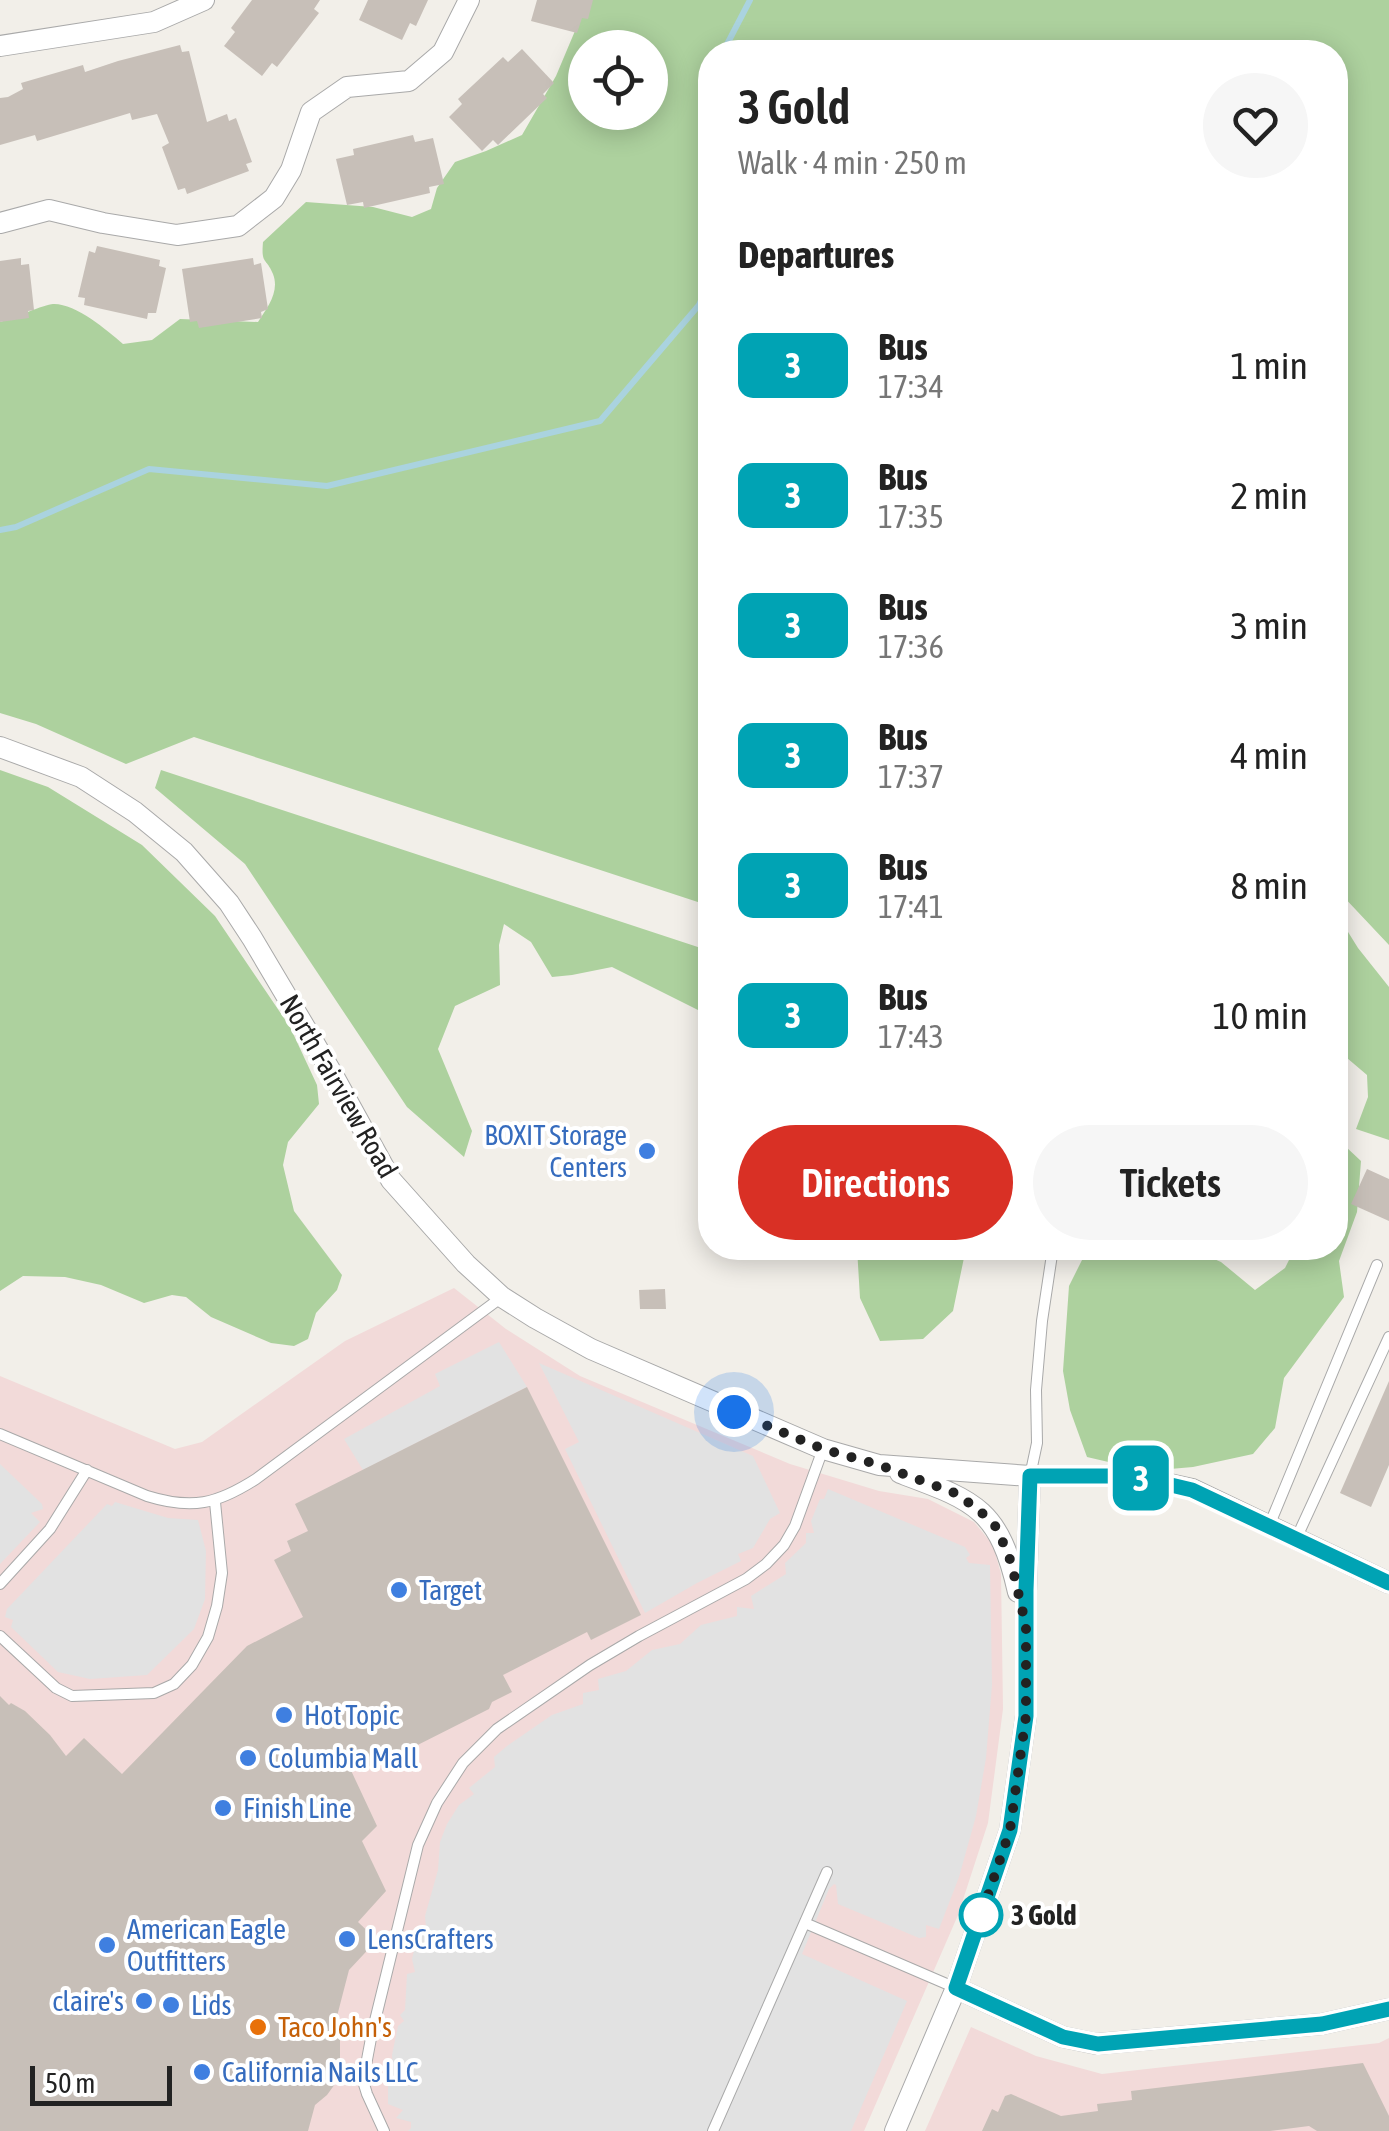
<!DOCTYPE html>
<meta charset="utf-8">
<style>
body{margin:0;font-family:"Asap Condensed",sans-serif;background:#f6f6f6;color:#222;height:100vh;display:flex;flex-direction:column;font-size:38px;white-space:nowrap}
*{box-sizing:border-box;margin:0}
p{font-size:32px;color:#767676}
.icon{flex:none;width:55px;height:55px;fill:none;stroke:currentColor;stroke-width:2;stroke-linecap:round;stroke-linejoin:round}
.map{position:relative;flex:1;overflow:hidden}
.side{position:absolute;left:698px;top:40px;width:650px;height:1220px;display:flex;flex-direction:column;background:#fff;border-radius:40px;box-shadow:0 5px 25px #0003}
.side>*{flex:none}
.badge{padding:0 20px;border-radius:15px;font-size:35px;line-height:65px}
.fabs{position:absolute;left:568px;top:30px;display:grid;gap:20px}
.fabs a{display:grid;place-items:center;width:100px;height:100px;border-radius:50%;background:#fff;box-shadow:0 5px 25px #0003;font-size:50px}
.scale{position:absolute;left:30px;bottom:25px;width:142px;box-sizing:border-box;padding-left:10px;border:5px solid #222;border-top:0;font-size:28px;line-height:35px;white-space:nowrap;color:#222;-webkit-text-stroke:8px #fff;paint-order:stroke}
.you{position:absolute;width:50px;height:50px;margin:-25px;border:8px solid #fff;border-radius:50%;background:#1a73e8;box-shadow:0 0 0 15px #1a73e833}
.map>.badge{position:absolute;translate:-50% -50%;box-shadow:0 0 0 5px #fff}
h2{padding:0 40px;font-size:38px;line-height:90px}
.round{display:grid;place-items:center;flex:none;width:105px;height:105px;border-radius:52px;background:#f6f6f6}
.summary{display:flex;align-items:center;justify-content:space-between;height:170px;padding:0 40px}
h1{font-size:48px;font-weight:600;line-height:75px}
.button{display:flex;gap:20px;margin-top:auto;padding:20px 40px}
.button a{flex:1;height:115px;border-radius:60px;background:#d93025;color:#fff;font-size:40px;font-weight:600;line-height:115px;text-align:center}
.button a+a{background:#f6f6f6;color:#222}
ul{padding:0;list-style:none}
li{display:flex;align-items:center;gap:30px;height:130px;padding:0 40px}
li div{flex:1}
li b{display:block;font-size:38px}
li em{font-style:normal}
li .badge{min-width:110px;font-weight:700;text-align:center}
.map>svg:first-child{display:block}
.commercial{fill:#f2dad9}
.forest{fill:#add19e;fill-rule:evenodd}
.parking{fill:#e2e2e2}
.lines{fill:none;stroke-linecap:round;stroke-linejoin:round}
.stream{stroke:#aad3df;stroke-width:6}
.building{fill:#c7bfb8}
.lane-casing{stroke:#a9a9a9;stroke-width:12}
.street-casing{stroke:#a9a9a9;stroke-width:22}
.lane{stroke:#fff;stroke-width:10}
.street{stroke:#fff;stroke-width:20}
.line-casing{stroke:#fff;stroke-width:22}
.line{stroke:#00a3b4;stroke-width:15}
.walk{stroke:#222;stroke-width:10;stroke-dasharray:0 18}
.shop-dot{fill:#3f7fe0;stroke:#fff;stroke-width:4}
.stop-dot{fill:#fff;stroke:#00a3b4;stroke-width:5}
.food-dot{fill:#e8710a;stroke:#fff;stroke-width:4}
.labels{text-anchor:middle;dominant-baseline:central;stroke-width:8;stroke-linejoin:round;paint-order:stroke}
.street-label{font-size:28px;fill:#222;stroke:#fff}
.shop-label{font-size:28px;fill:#366cbe;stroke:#fff;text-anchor:start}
.stop-label{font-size:28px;font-weight:bold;fill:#222;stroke:#fff;text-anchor:start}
.food-label{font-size:28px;fill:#c56008;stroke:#fff;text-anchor:start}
</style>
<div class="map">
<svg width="1389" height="2131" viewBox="0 0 1389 2131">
<rect width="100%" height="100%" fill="#f2efe9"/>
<!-- commercial -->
<path class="commercial" d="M454,1288L506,1329L580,1376L790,1464L879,1491L928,1499L974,1522L993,1545L1001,1574L1003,1709L988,1823L958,1915L864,2131H0V1376L175,1449L202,1442L345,1341Z
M971,2027L1036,2056L1102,2074L1379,2043L1389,2038V2131H925Z"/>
<!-- forest -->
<path class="forest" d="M588,0H1389V945L1340,893L1335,892V52H710V906L194,737L126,764L36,724L0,713V322C12,319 45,304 53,304C75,303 107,330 123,344L152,340L180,319L258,322C267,308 280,292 273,274C266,257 261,265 263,242L306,202L373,207L412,217L431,209L437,188L455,162L486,151L522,135L556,76ZM585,48H650V112H585Z
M0,770L48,787L142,845L215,916L290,1027L317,1085L319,1104L288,1142L283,1165L294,1211L342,1275L337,1290L316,1313L308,1339L294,1346L271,1343L211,1317L186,1297L172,1295L144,1303L101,1285L65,1277L23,1276L0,1291Z
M161,770L710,951V1016L612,967L572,975L552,977L531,942L504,924L499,945L500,985L455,1006L438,1049L472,1131L464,1157L407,1107L245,864L155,788Z
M1335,911L1358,948L1389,987V1140L1356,1129L1368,1097L1367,1075L1347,1058L1335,1053Z
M1345,1146L1361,1161L1357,1212L1339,1261L1344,1297L1284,1378L1275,1428L1253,1454L1193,1467L1147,1471L1087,1457L1070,1410L1063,1371L1069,1286L1088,1248H1189L1221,1262L1255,1290L1285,1268L1295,1248H1335V1156Z
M857,1248H966L953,1311L923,1339L880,1341L860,1298Z"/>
<!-- parking -->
<path class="parking" d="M499,1342L527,1387L363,1470L344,1439L440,1386L435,1374Z
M539,1363L753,1456L780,1513L770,1519L753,1548L738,1554L741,1561L697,1583L645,1613L565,1449L579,1442Z
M0,1464L42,1504L43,1509L31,1513L40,1522L0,1564Z
M828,1489L965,1547L970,1555L966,1558L969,1563L990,1565L992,1685L986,1758L976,1816L959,1877L939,1929L926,1925V1937L919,1938L838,1904L836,1885L834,1884L829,1889L802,1954L907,2001L851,2131H408L411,2128V2122L396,2118L403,2110L388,2104V2070L393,2068L392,2055L398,2026L404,2021L400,2015L405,2010L407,1974L415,1972L412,1959L419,1930L426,1927L425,1916L438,1870L440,1842L447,1824L459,1805L474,1794L469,1788L495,1767L494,1757L507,1746L552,1715L583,1704V1693L599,1690L598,1679L626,1671L652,1650L680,1644L701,1625L737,1616V1607L754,1609L751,1596L786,1574L785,1563L806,1543V1533H814L811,1521L820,1499H824Z
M115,1502L168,1518L198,1520L206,1551L205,1599L194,1629L147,1675L90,1679L58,1672L11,1627L13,1620L5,1617L7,1609L107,1504L112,1506Z"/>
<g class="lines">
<!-- stream -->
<path class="stream" d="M723,52L750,0
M0,530L16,527L149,469L327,486L600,421L699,305L710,280"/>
</g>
<!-- building -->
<path class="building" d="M252,0H320L314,9L319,13L277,67L272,63L262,76L224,46L235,32L231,28Z
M368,0H428L416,26L410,23L402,40L359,20Z
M537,0H593L588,19L582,18L577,33L531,21Z
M180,45L182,52L189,51L207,122L227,114L229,121L236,118L252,162L246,164L249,171L187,194L185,188L178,190L162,147L169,143L157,114L132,120L130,113L37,141L35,135L0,145V98L8,97L23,89L21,83L83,65L85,72L118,61Z
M522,49L554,83L543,94L547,98L498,145L493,140L482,151L449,117L462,104L458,99L503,57L508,62Z
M413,135L415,142L433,138L444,184L429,187L430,193L364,208L363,202L347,205L336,159L354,155L353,149Z
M97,246L160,260L159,266L166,268L156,313H148L147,319L84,305L85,298L78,297L89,251L95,253Z
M21,258V265L29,264L34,310L28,311L29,318L0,322V261Z
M253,258L254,265L261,263L268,309L261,312L262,318L199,328L197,321L190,322L182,269Z
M1367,1169L1389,1179V1221L1351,1204Z
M665,1289L666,1309H640L639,1290Z
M1389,1381V1465L1371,1507L1340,1493Z
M527,1387L641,1615L591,1640L587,1632L503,1675L512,1692L492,1702L489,1709L374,1767L348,1764L377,1826L362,1841L386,1891L358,1922L377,1940L349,1970L335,2024L340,2040V2067L335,2084L327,2095L315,2105L308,2131H0V1696L9,1705L11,1703L25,1711L50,1735L66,1756L84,1738L122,1774L247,1646L303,1617L274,1560L291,1551L287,1541L308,1531L295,1504Z
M1363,2063L1389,2116V2131H1317L1309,2126L1270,2131H982L992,2109L998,2112L1005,2096L1011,2094L1061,2116L1098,2111L1097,2104L1132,2100L1131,2091Z"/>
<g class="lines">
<defs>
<path id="lane" d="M0,1434L147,1496C192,1510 217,1504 256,1479L502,1297
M1030,1476L1037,1443L1036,1390L1042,1321L1053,1248
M1269,1526L1377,1265
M1296,1539L1389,1337
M0,1584L50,1529L87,1470
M0,1636L56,1688L72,1696L154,1693L174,1684L192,1665L208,1637L217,1606L222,1573L215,1502
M805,1923L956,1988
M384,2131L367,2094L363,2081L372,2033L418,1845L437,1803L463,1763L497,1729L590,1665L639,1636L746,1579L766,1564L784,1545L795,1526L823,1449
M713,2131L827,1872"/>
<path id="street" d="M0,46L154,22L204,0
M0,223L49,210L103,223L177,235L238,226L274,198L291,170L311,112L347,87L409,81L443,52L469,0
M0,747L81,777L135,812L184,852L229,903L252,938L332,1073L391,1180L466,1264L502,1297L535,1318L591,1349L823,1449L879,1465L1030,1476H1133L1192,1489L1389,1583
M900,1473C975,1501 999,1508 1018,1592
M956,1988L1063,2037L1097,2044L1322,2024L1389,2009
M895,2131L956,1988L1010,1830L1026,1716V1591L1030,1476"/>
</defs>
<!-- lane casing -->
<use href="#lane" class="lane-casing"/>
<!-- street casing -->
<use href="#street" class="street-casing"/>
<!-- lane -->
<use href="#lane" class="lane"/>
<!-- street -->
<use href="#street" class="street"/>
</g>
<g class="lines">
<defs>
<path id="line" d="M1389,1583L1192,1490L1133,1476H1030L1026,1590V1716L1010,1830L956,1988L1063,2037L1098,2044L1322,2024L1389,2009"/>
</defs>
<!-- line casing -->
<use href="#line" class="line-casing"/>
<!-- line -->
<use href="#line" class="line"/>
<!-- walk -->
<path class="walk" d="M734,1412L823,1449L879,1465L955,1493L979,1510L997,1528L1011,1562L1026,1626V1716L1010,1830L978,1925L981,1915"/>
</g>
<!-- markers -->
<g class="shop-dot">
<circle cx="647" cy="1151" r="10"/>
<circle cx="399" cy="1590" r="10"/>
<circle cx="284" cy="1715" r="10"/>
<circle cx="248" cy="1758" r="10"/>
<circle cx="223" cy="1808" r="10"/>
<circle cx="347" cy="1939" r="10"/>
<circle cx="107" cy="1945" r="10"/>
<circle cx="144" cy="2001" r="10"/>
<circle cx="171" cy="2005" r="10"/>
<circle cx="202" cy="2072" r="10"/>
</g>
<circle class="stop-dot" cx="981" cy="1915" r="20"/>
<circle class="food-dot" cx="258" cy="2027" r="10"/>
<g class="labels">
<!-- street labels -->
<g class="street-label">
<text transform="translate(339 1086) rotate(60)">North Fairview Road</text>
</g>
<!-- shop labels -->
<g class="shop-label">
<text x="627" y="1135" text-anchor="end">BOXIT Storage<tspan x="627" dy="32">Centers</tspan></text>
<text x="419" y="1590">Target</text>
<text x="304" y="1715">Hot Topic</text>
<text x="268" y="1758">Columbia Mall</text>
<text x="243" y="1808">Finish Line</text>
<text x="127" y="1929">American Eagle<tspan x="127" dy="32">Outfitters</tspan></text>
<text x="367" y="1939">LensCrafters</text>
<text x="124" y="2001" text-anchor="end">claire's</text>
<text x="191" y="2005">Lids</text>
<text x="222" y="2072">California Nails LLC</text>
</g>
<!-- stop labels -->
<g class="stop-label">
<text x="1011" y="1915">3 Gold</text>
</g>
<!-- food labels -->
<g class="food-label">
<text x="278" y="2027">Taco John's</text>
</g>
</g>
</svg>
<div class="fabs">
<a><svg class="icon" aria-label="locate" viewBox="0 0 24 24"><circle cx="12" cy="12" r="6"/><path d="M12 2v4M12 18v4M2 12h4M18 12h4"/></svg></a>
</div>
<div class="scale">50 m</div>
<div class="you" style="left:734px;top:1412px"></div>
<b class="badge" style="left:1141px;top:1478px;background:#00a3b4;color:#fff">3</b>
<section class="side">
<div class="summary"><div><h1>3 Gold</h1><p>Walk · 4 min · 250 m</p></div><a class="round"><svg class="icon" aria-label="heart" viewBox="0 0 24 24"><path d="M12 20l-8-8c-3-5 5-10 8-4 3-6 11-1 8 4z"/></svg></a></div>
<h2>Departures</h2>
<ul>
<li><span class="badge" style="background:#00a3b4;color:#fff">3</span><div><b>Bus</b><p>17:34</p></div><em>1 min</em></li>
<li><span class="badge" style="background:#00a3b4;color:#fff">3</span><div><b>Bus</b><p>17:35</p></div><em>2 min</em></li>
<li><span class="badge" style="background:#00a3b4;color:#fff">3</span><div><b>Bus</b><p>17:36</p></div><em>3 min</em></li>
<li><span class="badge" style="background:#00a3b4;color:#fff">3</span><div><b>Bus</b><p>17:37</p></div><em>4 min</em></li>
<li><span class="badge" style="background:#00a3b4;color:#fff">3</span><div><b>Bus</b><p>17:41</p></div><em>8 min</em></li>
<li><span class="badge" style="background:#00a3b4;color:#fff">3</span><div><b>Bus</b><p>17:43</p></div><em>10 min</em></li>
</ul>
<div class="button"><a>Directions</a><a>Tickets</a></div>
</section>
</div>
